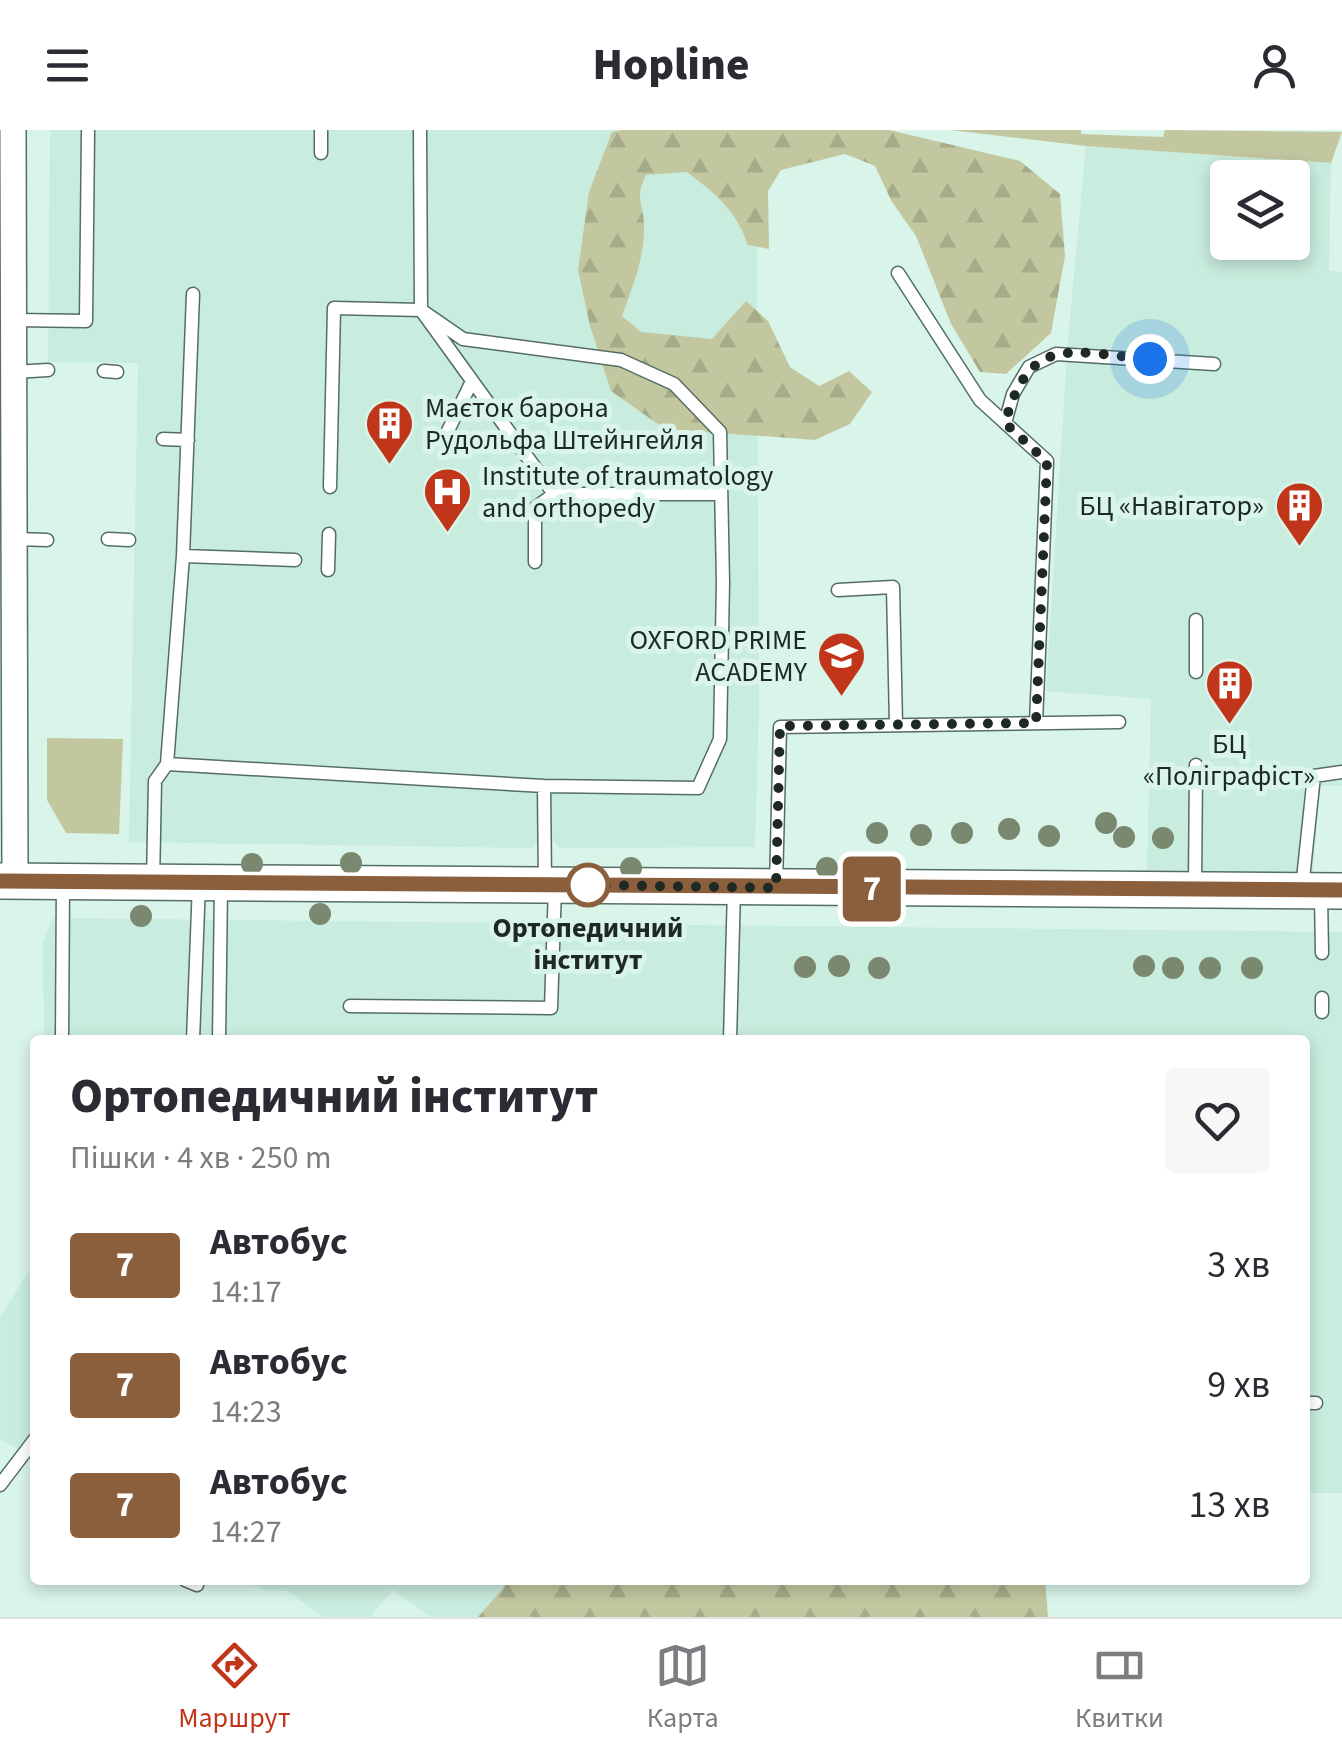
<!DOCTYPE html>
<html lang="uk">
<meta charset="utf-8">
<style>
body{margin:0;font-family:"Source Sans 3",sans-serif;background:#f7f7f7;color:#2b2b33;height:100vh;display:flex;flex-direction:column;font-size:38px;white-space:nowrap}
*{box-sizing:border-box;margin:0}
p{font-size:32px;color:#7c7c81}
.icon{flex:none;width:55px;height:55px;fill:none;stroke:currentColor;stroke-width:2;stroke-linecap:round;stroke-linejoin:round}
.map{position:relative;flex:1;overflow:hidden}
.details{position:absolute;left:30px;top:905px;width:1280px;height:550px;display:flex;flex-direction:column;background:#fff;border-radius:10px;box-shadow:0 5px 15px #0003}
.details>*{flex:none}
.badge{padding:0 20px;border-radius:8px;font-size:35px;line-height:65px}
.buttons{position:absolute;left:1210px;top:30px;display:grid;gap:20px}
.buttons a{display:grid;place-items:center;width:100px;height:100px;border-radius:10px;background:#fff;box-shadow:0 5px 15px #0003;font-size:50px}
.you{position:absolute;width:50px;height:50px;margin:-25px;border:8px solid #fff;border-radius:50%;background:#1a73e8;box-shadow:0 0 0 15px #1a73e833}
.map>.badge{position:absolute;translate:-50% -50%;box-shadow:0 0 0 5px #fff}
.round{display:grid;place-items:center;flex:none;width:105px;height:105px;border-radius:10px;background:#f7f7f7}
.summary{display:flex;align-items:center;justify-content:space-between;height:170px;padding:0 40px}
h1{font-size:48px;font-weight:800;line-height:75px}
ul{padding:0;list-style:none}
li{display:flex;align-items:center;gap:30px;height:120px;padding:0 40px}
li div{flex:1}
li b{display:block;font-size:38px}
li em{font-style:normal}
li .badge{min-width:110px;font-weight:700;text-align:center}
header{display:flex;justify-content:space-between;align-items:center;height:130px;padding:0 40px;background:#fff;font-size:45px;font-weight:800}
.tab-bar{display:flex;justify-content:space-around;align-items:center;height:140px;border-top:2px solid #e1e1e2;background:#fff;font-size:28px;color:#7c7c81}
.tab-bar a{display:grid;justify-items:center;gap:5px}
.tab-bar .active{color:#c1361a}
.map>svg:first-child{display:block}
.built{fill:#c8ecdd;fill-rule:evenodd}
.green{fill:#c2c7a0}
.forest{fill:url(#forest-firs)}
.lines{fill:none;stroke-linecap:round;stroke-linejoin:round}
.service-casing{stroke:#556d63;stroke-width:15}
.minor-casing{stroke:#556d63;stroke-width:28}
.secondary-casing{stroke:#556d63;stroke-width:38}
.service{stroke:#fff;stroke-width:12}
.minor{stroke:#fff;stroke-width:25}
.secondary{stroke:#fff;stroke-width:35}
.tree{fill:#7a8870}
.line-casing{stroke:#fff;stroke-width:22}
.line{stroke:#8b5e3c;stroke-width:15}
.walk{stroke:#1e2924;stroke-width:10;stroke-dasharray:0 18}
.stop-dot{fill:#fff;stroke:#8b5e3c;stroke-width:5}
.labels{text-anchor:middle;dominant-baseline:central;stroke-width:10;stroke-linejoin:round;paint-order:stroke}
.poi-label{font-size:28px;fill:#1e2924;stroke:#d9f4e9;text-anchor:start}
.stop-label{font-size:28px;font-weight:bold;fill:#1e2924;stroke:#d9f4e9}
</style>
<header><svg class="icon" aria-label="menu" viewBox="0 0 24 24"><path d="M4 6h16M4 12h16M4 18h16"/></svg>Hopline<svg class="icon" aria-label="person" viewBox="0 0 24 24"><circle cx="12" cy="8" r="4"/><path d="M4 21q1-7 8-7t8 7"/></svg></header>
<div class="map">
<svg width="1342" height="1487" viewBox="0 0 1342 1487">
<defs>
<pattern id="forest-firs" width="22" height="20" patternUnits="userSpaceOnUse" patternTransform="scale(2.5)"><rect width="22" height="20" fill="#c2c7a0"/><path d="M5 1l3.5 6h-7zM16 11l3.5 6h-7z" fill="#a6ab8a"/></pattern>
</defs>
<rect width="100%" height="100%" fill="#d9f4e9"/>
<!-- built -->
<path class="built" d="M50,0H756L759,575L755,717L560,718L554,711L538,712L533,718L129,712L138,233L48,232Z
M1086,16L1331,33L1329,140L1342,142V656H1320L1313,744L1147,742L1151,569L1046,561L1068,209ZM1228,48H1292V112H1228Z
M53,788L1342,802V1363H1305V910H44L43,811Z
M35,1131V1329L0,1309V1188Z
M248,1450H1045L1048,1487H431L393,1460L370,1487H324L287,1461L263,1460Z"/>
<!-- green -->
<path class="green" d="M950,0H1081V4L1163,7L1165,0L1342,2L1331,33L1086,16Z
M47,608L123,609L119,704L66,703L47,670Z"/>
<!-- forest -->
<path class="forest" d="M622,0H889L1020,31L1060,64L1065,126L1051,203L1006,244L980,242L951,194L916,106L892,72L875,36L845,24L781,40L768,61L769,119L748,115C736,80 716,64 687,42L646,45C633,71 645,74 644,99C644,129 632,158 622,186L641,202L712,209L746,171L768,191L790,237L819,256L849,241L872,262L850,294L815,310L665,299L611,261L590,196L578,140L589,62L612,2Z
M510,1450H1045L1048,1487H478Z"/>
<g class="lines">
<defs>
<path id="service" d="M321,0V23
M420,0L421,180L554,364
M898,143L980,270L1047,331L1036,593
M14,190L86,191L88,2
M104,241L117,242
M14,242L48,240
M1005,293L1013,264L1029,237L1056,224L1214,234
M163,309L188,310
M444,309L472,251
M15,409L47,410
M108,409L129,410
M183,426L295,430
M535,432V378L554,364H721
M328,440L329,404
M838,460L893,457L896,595
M1196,542V490
M167,634L544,656L698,658L720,609L723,452L720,302L674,254L621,230L463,209L421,180L334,178L330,357
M544,656L545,753
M153,752L155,651L167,634L183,426L193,164
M776,756L780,597L1119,592
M1195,757L1196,635
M1302,758L1314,646L1342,642
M1321,765L1322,823
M1322,868V882
M350,876L551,878L555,757
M62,910L63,753
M193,910L199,753
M219,910L221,758
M730,910L734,758
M1305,1273H1316
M0,1355L35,1309
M185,1450L197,1455"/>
<path id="minor" d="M13,0L15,751"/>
<path id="secondary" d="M0,751L1342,761"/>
</defs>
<!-- service casing -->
<use href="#service" class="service-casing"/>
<!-- minor casing -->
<use href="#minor" class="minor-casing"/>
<!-- secondary casing -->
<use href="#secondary" class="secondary-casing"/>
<!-- service -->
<use href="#service" class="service"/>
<!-- minor -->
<use href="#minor" class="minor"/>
<!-- secondary -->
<use href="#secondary" class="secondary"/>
</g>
<!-- trees -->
<g class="tree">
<circle cx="1106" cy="693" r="11"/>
<circle cx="1009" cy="699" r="11"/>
<circle cx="877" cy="703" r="11"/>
<circle cx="962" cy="703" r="11"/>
<circle cx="921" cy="705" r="11"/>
<circle cx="1049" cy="706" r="11"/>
<circle cx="1124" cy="707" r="11"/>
<circle cx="1163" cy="708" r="11"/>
<circle cx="351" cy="733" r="11"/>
<circle cx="252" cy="734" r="11"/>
<circle cx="631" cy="738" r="11"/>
<circle cx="827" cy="738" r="11"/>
<circle cx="861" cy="739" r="11"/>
<circle cx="320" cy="784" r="11"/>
<circle cx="141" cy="786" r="11"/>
<circle cx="839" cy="836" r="11"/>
<circle cx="1144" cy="836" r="11"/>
<circle cx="805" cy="837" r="11"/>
<circle cx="879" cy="838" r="11"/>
<circle cx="1173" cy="838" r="11"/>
<circle cx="1210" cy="838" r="11"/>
<circle cx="1252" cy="838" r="11"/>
</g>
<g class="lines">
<defs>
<path id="line" d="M0,751L1342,760"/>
</defs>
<!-- line casing -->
<use href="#line" class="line-casing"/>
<!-- line -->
<use href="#line" class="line"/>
<!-- walk -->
<path class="walk" d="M588,755L776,758L780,596L1036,593L1047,332L1005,293C1030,202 1072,223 1150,229"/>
</g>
<!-- icons -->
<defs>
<symbol id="building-pin" viewBox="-11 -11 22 30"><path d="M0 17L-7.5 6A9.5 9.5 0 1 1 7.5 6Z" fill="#c1361a" stroke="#d9f4e9"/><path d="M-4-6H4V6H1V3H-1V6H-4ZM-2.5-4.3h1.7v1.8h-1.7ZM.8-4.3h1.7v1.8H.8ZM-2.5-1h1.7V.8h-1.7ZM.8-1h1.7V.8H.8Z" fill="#fff"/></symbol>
<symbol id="hospital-pin" viewBox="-11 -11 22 30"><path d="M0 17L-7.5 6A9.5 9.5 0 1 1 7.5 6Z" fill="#c1361a" stroke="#d9f4e9"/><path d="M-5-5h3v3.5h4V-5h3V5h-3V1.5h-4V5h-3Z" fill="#fff"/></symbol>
<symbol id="school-pin" viewBox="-11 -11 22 30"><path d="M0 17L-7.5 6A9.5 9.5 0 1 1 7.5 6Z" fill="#c1361a" stroke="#d9f4e9"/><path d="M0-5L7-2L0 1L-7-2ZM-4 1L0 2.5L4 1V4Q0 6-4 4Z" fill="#fff"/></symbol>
</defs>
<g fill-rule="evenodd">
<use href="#building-pin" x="362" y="266" width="55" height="75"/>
<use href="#hospital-pin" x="420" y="334" width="55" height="75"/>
<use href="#building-pin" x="1272" y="348" width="55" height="75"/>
<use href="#school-pin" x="814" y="498" width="55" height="75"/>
<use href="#building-pin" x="1202" y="526" width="55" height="75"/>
</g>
<!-- markers -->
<circle class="stop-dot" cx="588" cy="755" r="20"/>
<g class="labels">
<!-- poi labels -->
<g class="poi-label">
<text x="425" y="278">Маєток барона<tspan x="425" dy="32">Рудольфа Штейнгейля</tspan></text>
<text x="482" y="346">Institute of traumatology<tspan x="482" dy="32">and orthopedy</tspan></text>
<text x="1264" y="376" text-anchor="end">БЦ «Навігатор»</text>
<text x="807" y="510" text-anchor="end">OXFORD PRIME<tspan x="807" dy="32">ACADEMY</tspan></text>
<text x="1229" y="614" text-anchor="middle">БЦ<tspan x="1229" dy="32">«Поліграфіст»</tspan></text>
</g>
<!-- stop labels -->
<g class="stop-label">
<text x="588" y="798">Ортопедичний<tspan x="588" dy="32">інститут</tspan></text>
</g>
</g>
</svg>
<div class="buttons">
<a><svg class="icon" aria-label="layers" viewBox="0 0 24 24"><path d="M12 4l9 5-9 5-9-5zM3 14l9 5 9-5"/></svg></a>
</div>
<div class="you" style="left:1150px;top:229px"></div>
<b class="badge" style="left:872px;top:759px;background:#8b5e3c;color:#fff">7</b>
<section class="details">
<div class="summary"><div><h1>Ортопедичний інститут</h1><p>Пішки · 4 хв · 250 m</p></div><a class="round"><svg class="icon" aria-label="heart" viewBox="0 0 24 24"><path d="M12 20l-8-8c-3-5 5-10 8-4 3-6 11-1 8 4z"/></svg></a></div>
<ul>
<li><span class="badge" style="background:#8b5e3c;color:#fff">7</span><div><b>Автобус</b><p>14:17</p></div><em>3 хв</em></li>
<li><span class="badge" style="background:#8b5e3c;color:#fff">7</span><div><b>Автобус</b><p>14:23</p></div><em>9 хв</em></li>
<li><span class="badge" style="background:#8b5e3c;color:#fff">7</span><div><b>Автобус</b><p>14:27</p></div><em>13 хв</em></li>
</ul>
</section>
</div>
<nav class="tab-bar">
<a class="active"><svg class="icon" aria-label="directions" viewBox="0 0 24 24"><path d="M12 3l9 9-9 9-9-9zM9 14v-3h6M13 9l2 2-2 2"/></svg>Маршрут</a>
<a><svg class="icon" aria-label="map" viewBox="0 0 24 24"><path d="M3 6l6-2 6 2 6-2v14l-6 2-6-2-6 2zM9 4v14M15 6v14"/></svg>Карта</a>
<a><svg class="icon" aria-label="tickets" viewBox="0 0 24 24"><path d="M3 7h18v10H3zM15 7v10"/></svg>Квитки</a>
</nav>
